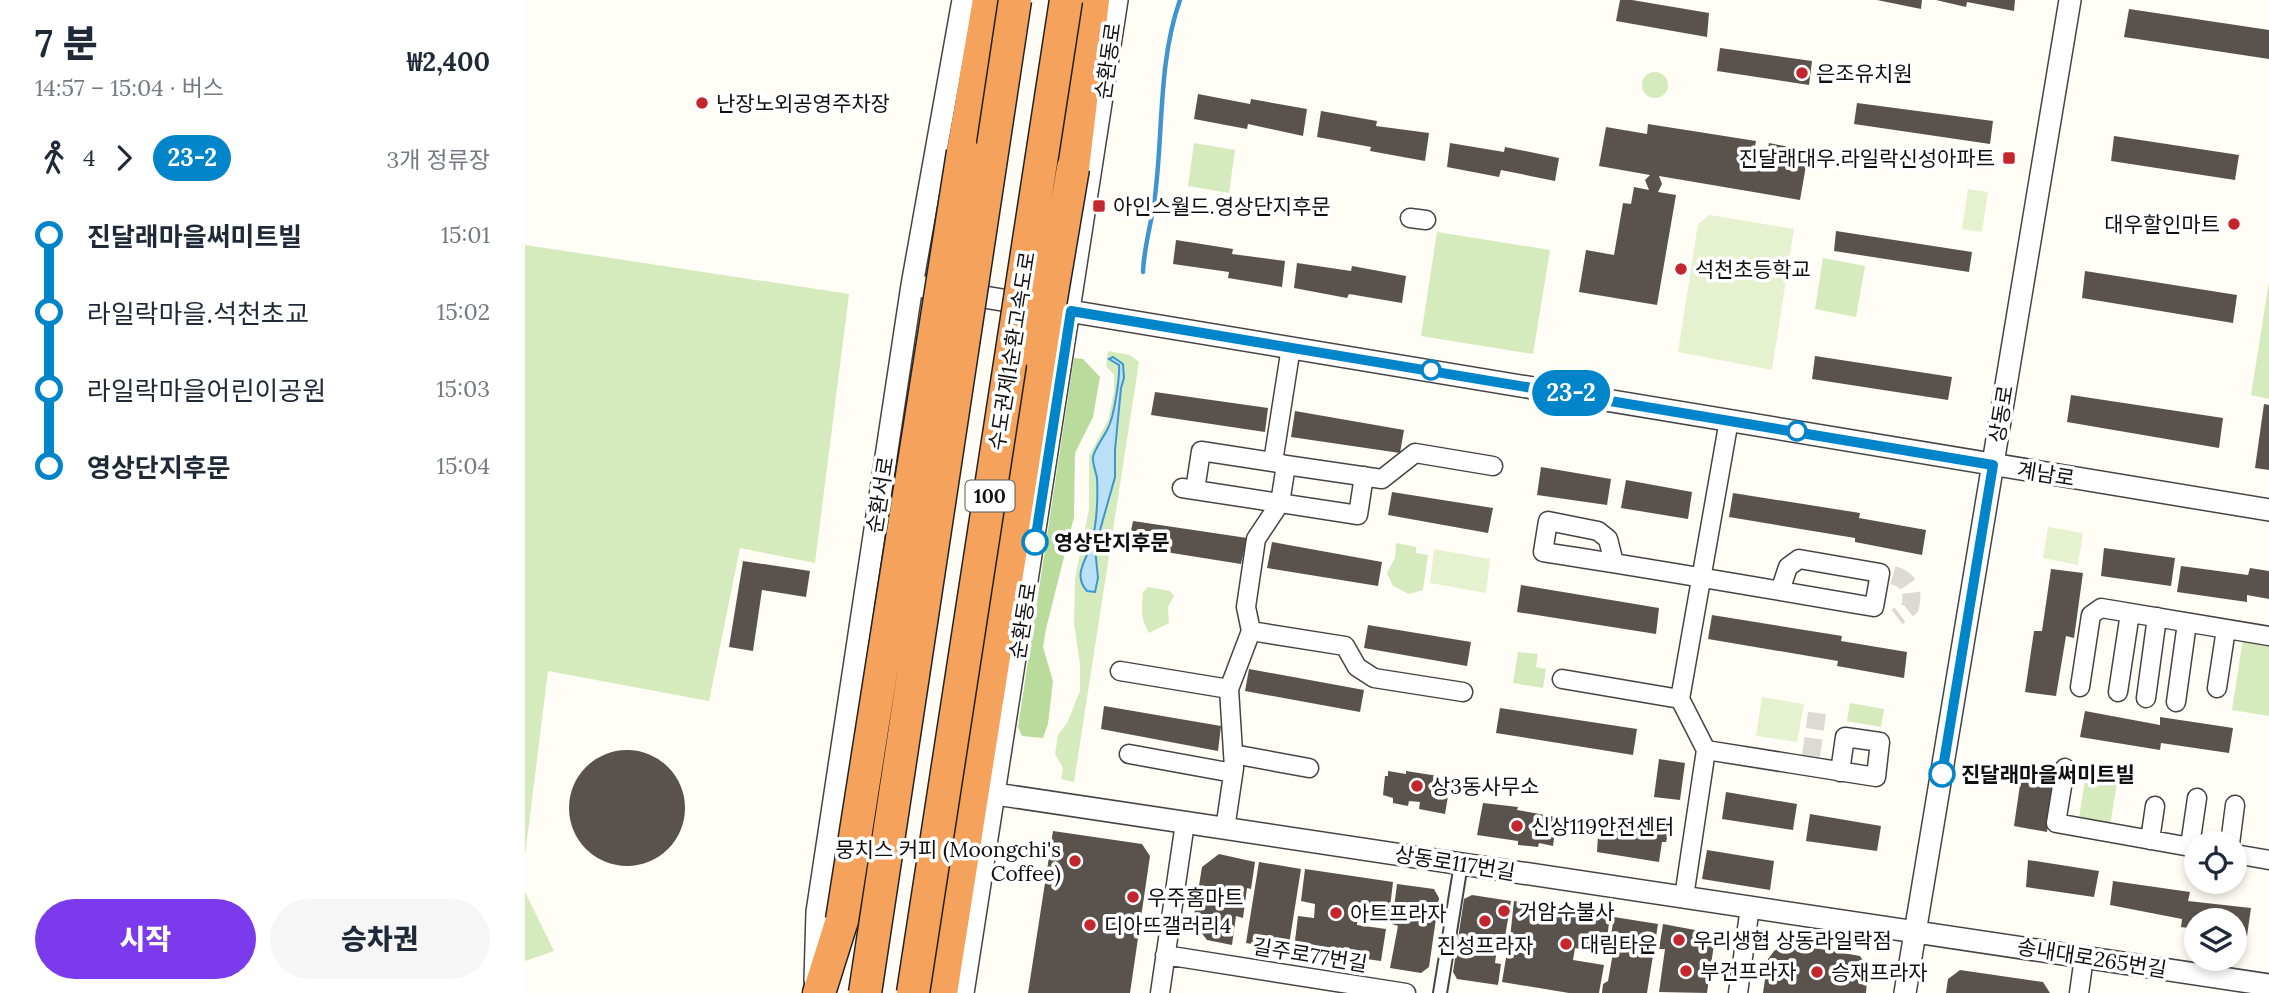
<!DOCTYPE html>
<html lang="ko">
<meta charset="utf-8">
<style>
body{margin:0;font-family:Lora,"Noto Sans KR",serif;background:#f6f6f7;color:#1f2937;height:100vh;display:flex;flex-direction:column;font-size:26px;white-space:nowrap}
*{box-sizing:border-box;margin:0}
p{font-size:23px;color:#747a83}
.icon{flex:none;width:38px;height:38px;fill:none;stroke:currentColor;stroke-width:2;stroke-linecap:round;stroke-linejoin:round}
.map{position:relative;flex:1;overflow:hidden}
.details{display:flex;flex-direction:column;background:#fff;width:525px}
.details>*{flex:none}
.badge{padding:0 14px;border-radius:23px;font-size:24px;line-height:46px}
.fabs{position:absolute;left:1659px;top:831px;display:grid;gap:14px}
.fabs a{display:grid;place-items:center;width:63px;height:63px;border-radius:50%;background:#fff;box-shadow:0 4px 10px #0003;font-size:35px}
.map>.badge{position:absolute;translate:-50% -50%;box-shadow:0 0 0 4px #fff}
.legs{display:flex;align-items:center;gap:10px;height:77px;padding:0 35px;font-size:23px}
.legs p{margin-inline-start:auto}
.overview{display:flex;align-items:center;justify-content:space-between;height:119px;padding:0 35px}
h1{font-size:38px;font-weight:800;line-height:52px}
.action{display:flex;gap:14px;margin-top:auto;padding:14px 35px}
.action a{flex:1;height:80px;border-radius:42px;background:#7c3aed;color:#fff;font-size:28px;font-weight:800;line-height:80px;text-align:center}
.action a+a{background:#f6f6f7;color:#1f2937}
ul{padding:0 35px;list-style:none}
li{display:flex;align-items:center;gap:24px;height:77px;font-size:26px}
li i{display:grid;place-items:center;width:10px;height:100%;margin:0 9px;background:currentColor}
li i::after{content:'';width:18px;height:18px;margin:-9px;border:5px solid;border-radius:50%;background:#fff}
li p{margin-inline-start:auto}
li:first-child i{background:linear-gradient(#0000 50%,currentColor 0)}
li:last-child i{background:linear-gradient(currentColor 50%,#0000 0)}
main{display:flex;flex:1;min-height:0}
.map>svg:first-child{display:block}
.green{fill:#d5ebbd}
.forest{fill:#b9dc9c}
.pitch{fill:#e6f2cf}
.water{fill:#b9e0f7;stroke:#3f96cf;stroke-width:2}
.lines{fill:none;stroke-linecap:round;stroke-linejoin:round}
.stream{stroke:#3f96cf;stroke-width:4.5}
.building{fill:#5a524d}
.minor-tunnel{stroke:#dbdad3;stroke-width:18;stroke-dasharray:18 9;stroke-linecap:butt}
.pedestrian-casing{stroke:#444;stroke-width:16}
.minor-casing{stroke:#444;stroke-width:21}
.tertiary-casing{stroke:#444;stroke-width:24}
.motorway-casing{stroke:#222;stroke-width:35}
.pedestrian{stroke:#fff;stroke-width:12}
.minor{stroke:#fff;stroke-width:18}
.tertiary{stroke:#fff;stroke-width:21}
.motorway{stroke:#f5a25d;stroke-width:32}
.motorway-bridge-casing{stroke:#222;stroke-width:35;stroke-linecap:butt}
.motorway-bridge{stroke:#f5a25d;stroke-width:32}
.line-1-casing{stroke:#fff;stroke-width:16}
.line-1{stroke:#0085ca;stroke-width:10}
.poi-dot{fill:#c4262e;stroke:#fff;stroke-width:2.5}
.stop-1-dot{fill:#fff;stroke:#0085ca;stroke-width:3.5}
.labels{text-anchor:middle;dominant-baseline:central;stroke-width:7;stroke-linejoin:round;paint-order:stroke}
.shield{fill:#fff;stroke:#585858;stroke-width:2}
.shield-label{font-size:19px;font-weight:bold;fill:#111}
.street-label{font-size:21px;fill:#111;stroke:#fff}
.poi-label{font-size:21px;fill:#111;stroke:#fff;text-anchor:start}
.stop-label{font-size:21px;font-weight:bold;fill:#111;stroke:#fff;text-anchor:start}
</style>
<main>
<section class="details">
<div class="overview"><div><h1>7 분</h1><p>14:57 – 15:04 · 버스</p></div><b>₩2,400</b></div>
<div class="legs"><svg class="icon" aria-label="walk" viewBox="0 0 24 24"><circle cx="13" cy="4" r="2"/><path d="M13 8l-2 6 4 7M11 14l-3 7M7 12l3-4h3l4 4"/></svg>4<svg class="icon" aria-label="forward" viewBox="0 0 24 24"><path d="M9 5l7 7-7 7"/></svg><b class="badge" style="background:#0085ca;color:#fff">23-2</b><p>3개 정류장</p></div>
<ul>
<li><i style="color:#0085ca"></i><b>진달래마을써미트빌</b><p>15:01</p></li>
<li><i style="color:#0085ca"></i><span>라일락마을.석천초교</span><p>15:02</p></li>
<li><i style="color:#0085ca"></i><span>라일락마을어린이공원</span><p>15:03</p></li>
<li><i style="color:#0085ca"></i><b>영상단지후문</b><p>15:04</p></li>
</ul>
<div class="action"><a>시작</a><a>승차권</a></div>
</section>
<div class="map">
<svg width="1744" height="993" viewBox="0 0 1744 993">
<rect width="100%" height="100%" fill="#fffdf5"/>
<!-- green -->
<path class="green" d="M1117 85a13 13 0 1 1 26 0a13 13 0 1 1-26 0Z
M669,143L710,150L704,193L663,186Z
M912,232L1025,250L1008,354L896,336Z
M0,245L324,294L290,563L215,548L184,701L23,671L0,856Z
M1298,258L1340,266L1331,317L1290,309Z
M1744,282V399L1726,395Z
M583,351L605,355L614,362L549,782L536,779L538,768L530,754L533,735L542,723L555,691V664L549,623L550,579L564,509V456L583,420L589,392V375L581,366Z
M871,543L891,547V553L903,555L898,590L884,594L868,586L862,573L870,558Z
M623,587L645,591L649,596L643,607L644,623L624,633C615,618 617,609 618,592Z
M1718,639L1744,644V716L1707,710Z
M993,652L1013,654L1011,667L1021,669L1018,688L988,683Z
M1325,703L1359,709L1356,727L1322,721Z
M1562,767L1594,772L1585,825L1554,818Z
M0,892L29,951L0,961Z"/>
<!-- forest -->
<path class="forest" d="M549,358L558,359L575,377L568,417L550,453L549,517L521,629L518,647L528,681L523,724L518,738L497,736L493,727Z"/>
<!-- pitch -->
<path class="pitch" d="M1443,189L1463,192L1457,232L1437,229Z
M1185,215L1269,229L1247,370L1153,352L1173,224Z
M1523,527L1558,533L1553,565L1518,558Z
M909,549L965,559L961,593L905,583Z
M1237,697L1279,704L1272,742L1231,736Z"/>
<!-- water -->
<path class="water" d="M588,357L598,364L599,378L596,388L590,450V477L570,548L573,578L570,592L562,591C547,575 562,559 567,542C572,521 573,500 572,478C571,472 567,462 568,457C569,450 580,435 583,428C589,417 595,377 594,365L584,359Z"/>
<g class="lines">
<!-- stream -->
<path class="stream" d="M618,272C619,243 629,216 631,187C638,125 634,59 655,0"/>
</g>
<!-- building -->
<path class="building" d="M1095,0H1107L1184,13L1182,37L1091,21Z
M1352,0H1397L1396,9Z
M1411,0H1490L1489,11L1442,2L1441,7Z
M1604,9L1744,30V59L1599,37Z
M1195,48L1287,61L1284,85L1192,71Z
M673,94L725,104L726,99L782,109L778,136L723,124L722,129L669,119Z
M1332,103L1468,121L1465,144L1329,124Z
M796,111L852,121L851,126L904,133L900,161L845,151L846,147L792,137Z
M1123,124L1231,141L1229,152L1242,154L1244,143L1269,148L1267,158L1282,160L1275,200L1134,176L1137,184L1133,192L1151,195L1132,305L1054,292L1061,250L1089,255L1098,203L1106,204L1109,187L1124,190L1120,180L1125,175L1074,166L1081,127L1122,134Z
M1589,136L1714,155L1710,180L1586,161Z
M925,143L979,152L980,147L1034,158L1030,181L976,170L974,177L922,167Z
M1311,231L1447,252L1444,272L1309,251Z
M651,240L708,249L707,254L760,261L757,287L703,278L704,272L648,264Z
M772,263L826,271L827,266L881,276L877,303L824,294L822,298L769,288Z
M1560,271L1712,295L1708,323L1557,298Z
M1290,356L1427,377L1423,400L1287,379Z
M630,392L743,408L740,432L626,415Z
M1546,395L1698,418L1694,448L1542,422Z
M1739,404L1744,405V470L1730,468Z
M770,411L879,430L875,453L766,437Z
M1016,467L1086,479L1082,505L1012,495Z
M1101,480L1167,492L1163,519L1096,508Z
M867,492L968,508L963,533L863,515Z
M1208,493L1335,513L1334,518L1401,530L1397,555L1330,542V538L1204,517Z
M608,521L722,538L716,564L603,546Z
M747,542L857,562L853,586L742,568Z
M1579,548L1650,558L1646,586L1576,576Z
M218,561L285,571L281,597L237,590L228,651L204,647Z
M1656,566L1723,575L1725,568L1744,571V599L1722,595V602L1652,592Z
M1526,569L1558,573L1549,638L1541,636L1531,696L1500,692L1509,631H1517Z
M996,585L1134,608L1131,634L992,612Z
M1187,615L1317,636L1316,641L1382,652L1379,678L1312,666L1313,661L1183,639Z
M843,625L946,642L942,666L839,648Z
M724,669L839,690L835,712L720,691Z
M579,706L696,726L693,751L576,729Z
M975,708L1112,729L1108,755L971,733Z
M1560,711L1635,725V717L1708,728L1704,753L1636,743L1635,750L1555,737Z
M44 808a58 58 0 1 1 116 0a58 58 0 1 1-116 0Z
M1134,759L1160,763L1155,800L1129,797Z
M1498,764L1530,769L1522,832L1489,826Z
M863,771L881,774V771L926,778L920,814L894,809L895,802L884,801L883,806L868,803V798L858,795L860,776H863Z
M1201,792L1272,804L1268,830L1197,819Z
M958,803L993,807L992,810L1032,817L1028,846L1014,843L1013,847L993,845V841L952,835Z
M1285,814L1356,826L1352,851L1281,841Z
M1074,820L1144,830L1141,842H1137L1134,862L1072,852Z
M528,831L617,844L625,856L605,993H503Z
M1182,850L1249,861L1245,890L1177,879Z
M694,854L730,862L726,889L722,888L718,918L711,916L707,945L682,940L668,922L677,867Z
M1503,860L1574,871L1569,897L1501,887Z
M734,862L776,869L763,951L721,943Z
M780,869L868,882L864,916L833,911L832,925L861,929L856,961L769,949L773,916L789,918L790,904L776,901Z
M1588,881L1665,892L1663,901L1726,908L1722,936L1710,934V920H1671V929L1656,927L1657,919L1585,905Z
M872,884L909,889L914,898L904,967L896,973L865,968L873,926L867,924Z
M947,895L986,901L979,943L973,941L970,963L976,964L973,985L932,979L928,972L939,899Z
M989,901L1085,916L1080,953L1050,948L1048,960L1079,965L1074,993H1044L977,982L982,952L999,953L1001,940L985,938Z
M1089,917L1133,924L1122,993H1077L1078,984L1083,981L1091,936L1086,935Z
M1138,924L1186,933L1189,944L1182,993L1134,992L1140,949H1134Z
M1262,943L1335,956L1343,968L1341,993H1238L1243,959L1249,951Z
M1435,970L1518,982L1525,993H1421L1423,979Z"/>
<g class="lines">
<!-- minor-tunnel -->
<path class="minor-tunnel" d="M1368,575C1385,580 1389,591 1385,607L1372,617
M1286,756L1292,713"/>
<defs>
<path id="pedestrian" d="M915,993L936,864"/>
<path id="minor" d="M885,218L901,220
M761,465L857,479L890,453L968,466
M657,488L833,515L839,476
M670,490L676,451L748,462
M1089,563L1083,539L1073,531L1023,521L1018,552C1129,569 1239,588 1349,607L1355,573L1274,559L1263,567L1255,591
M726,631L820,646L832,667L849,678L938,692
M595,671L704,689
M1037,679L1155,699
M1555,687L1566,615L1576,608L1744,636
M1692,688L1701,629
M1593,692L1605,613
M1621,698L1632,617
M1651,702L1662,623
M1181,750C1238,759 1294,768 1351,777L1355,742L1320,737L1315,772
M604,754L708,773
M708,754L784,768
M1540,768L1531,823L1671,848
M700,829L709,768L704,689L726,631L721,607L731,539L755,503L761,465L748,462L766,347
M1625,840L1630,806
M1705,844L1710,805
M1665,846L1672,798
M1710,854L1744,860
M1159,897L1181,750L1155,699L1204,420
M640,955L881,993
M635,993L660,823
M1213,993L1225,907
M1554,993L1559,957"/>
<path id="tertiary" d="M387,285L1744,510
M471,794L1744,985
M290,980L292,912L387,285L438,0
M438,993L592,0
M1380,993L1545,0"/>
<path id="motorway" d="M438,152L464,0
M548,168L568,0
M294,993L317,920
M416,993L516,358"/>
</defs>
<!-- pedestrian casing -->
<use href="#pedestrian" class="pedestrian-casing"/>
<!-- minor casing -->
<use href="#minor" class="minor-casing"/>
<!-- tertiary casing -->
<use href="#tertiary" class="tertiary-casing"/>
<!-- motorway casing -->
<use href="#motorway" class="motorway-casing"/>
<!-- pedestrian -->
<use href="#pedestrian" class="pedestrian"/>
<!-- minor -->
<use href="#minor" class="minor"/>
<!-- tertiary -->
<use href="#tertiary" class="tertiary"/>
<!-- motorway -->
<use href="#motorway" class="motorway"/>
<defs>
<path id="motorway-bridge" d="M516,358L548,168
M317,920L438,152
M340,993L490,0
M388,993L541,0"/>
</defs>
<!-- motorway-bridge casing -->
<use href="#motorway-bridge" class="motorway-bridge-casing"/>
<!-- motorway-bridge -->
<use href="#motorway-bridge" class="motorway-bridge"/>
</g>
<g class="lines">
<defs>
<path id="line-1" d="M510,542L546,311L1468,465L1417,774"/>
</defs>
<!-- line-1 casing -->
<use href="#line-1" class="line-1-casing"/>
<!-- line-1 -->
<use href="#line-1" class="line-1"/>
</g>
<!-- markers -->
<g class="poi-dot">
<circle cx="1277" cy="73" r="7"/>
<circle cx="177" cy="103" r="7"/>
<rect x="1477" y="151" width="14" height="14" rx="3.5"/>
<rect x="567" y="199" width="14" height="14" rx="3.5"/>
<circle cx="1709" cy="224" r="7"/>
<circle cx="1156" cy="269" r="7"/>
<circle cx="892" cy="786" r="7"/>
<circle cx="992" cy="826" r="7"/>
<circle cx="550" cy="861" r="7"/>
<circle cx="608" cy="897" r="7"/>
<circle cx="979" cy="911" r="7"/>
<circle cx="811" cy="913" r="7"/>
<circle cx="960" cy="921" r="7"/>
<circle cx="565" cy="925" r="7"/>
<circle cx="1154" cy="940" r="7"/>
<circle cx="1041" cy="944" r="7"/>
<circle cx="1161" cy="971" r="7"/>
<circle cx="1292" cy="972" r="7"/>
</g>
<g class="stop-1-dot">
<circle cx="906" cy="370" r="9"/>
<circle cx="1272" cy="431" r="9"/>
<circle cx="510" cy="542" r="12"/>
<circle cx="1417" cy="774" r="12"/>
</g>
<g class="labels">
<!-- shield labels -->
<rect class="shield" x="440.5" y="480.5" width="49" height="31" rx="5"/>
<g class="shield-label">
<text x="465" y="496">100</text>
</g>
<!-- street labels -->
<g class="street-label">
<text transform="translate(583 61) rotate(-82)">순환동로</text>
<text transform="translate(487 351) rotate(-81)">수도권제1순환고속도로</text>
<text transform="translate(1476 414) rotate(-81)">상동로</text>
<text transform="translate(1521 474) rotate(9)">계남로</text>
<text transform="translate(355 495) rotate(-81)">순환서로</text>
<text transform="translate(498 621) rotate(-81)">순환동로</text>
<text transform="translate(930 863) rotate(9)">상동로117번길</text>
<text transform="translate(785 955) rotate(9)">길주로77번길</text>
<text transform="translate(1567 958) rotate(9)">송내대로265번길</text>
</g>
<!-- poi labels -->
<g class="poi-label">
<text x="1291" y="73">은조유치원</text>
<text x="191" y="103">난장노외공영주차장</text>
<text x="1470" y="158" text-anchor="end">진달래대우.라일락신성아파트</text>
<text x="588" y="206">아인스월드.영상단지후문</text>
<text x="1695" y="224" text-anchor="end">대우할인마트</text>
<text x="1170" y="269">석천초등학교</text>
<text x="906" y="786">상3동사무소</text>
<text x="1006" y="826">신상119안전센터</text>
<text x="536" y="849" text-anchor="end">뭉치스 커피 (Moongchi's<tspan x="536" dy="24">Coffee)</tspan></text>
<text x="622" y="897">우주홈마트</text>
<text x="993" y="911">거암수불사</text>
<text x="825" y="913">아트프라자</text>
<text x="579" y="925">디아뜨갤러리4</text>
<text x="1168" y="940">우리생협 상동라일락점</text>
<text x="1055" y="944">대림타운</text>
<text x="960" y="945" text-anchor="middle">진성프라자</text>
<text x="1175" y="971">부건프라자</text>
<text x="1306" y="972">승재프라자</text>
</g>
<!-- stop labels -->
<g class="stop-label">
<text x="529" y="542">영상단지후문</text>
<text x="1436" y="774">진달래마을써미트빌</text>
</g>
</g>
</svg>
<div class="fabs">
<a><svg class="icon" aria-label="locate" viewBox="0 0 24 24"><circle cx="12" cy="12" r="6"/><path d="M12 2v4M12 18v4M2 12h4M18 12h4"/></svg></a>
<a><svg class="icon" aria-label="layers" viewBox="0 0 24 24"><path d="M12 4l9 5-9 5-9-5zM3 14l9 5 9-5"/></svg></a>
</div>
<b class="badge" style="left:1046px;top:393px;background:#0085ca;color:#fff">23-2</b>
</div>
</main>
